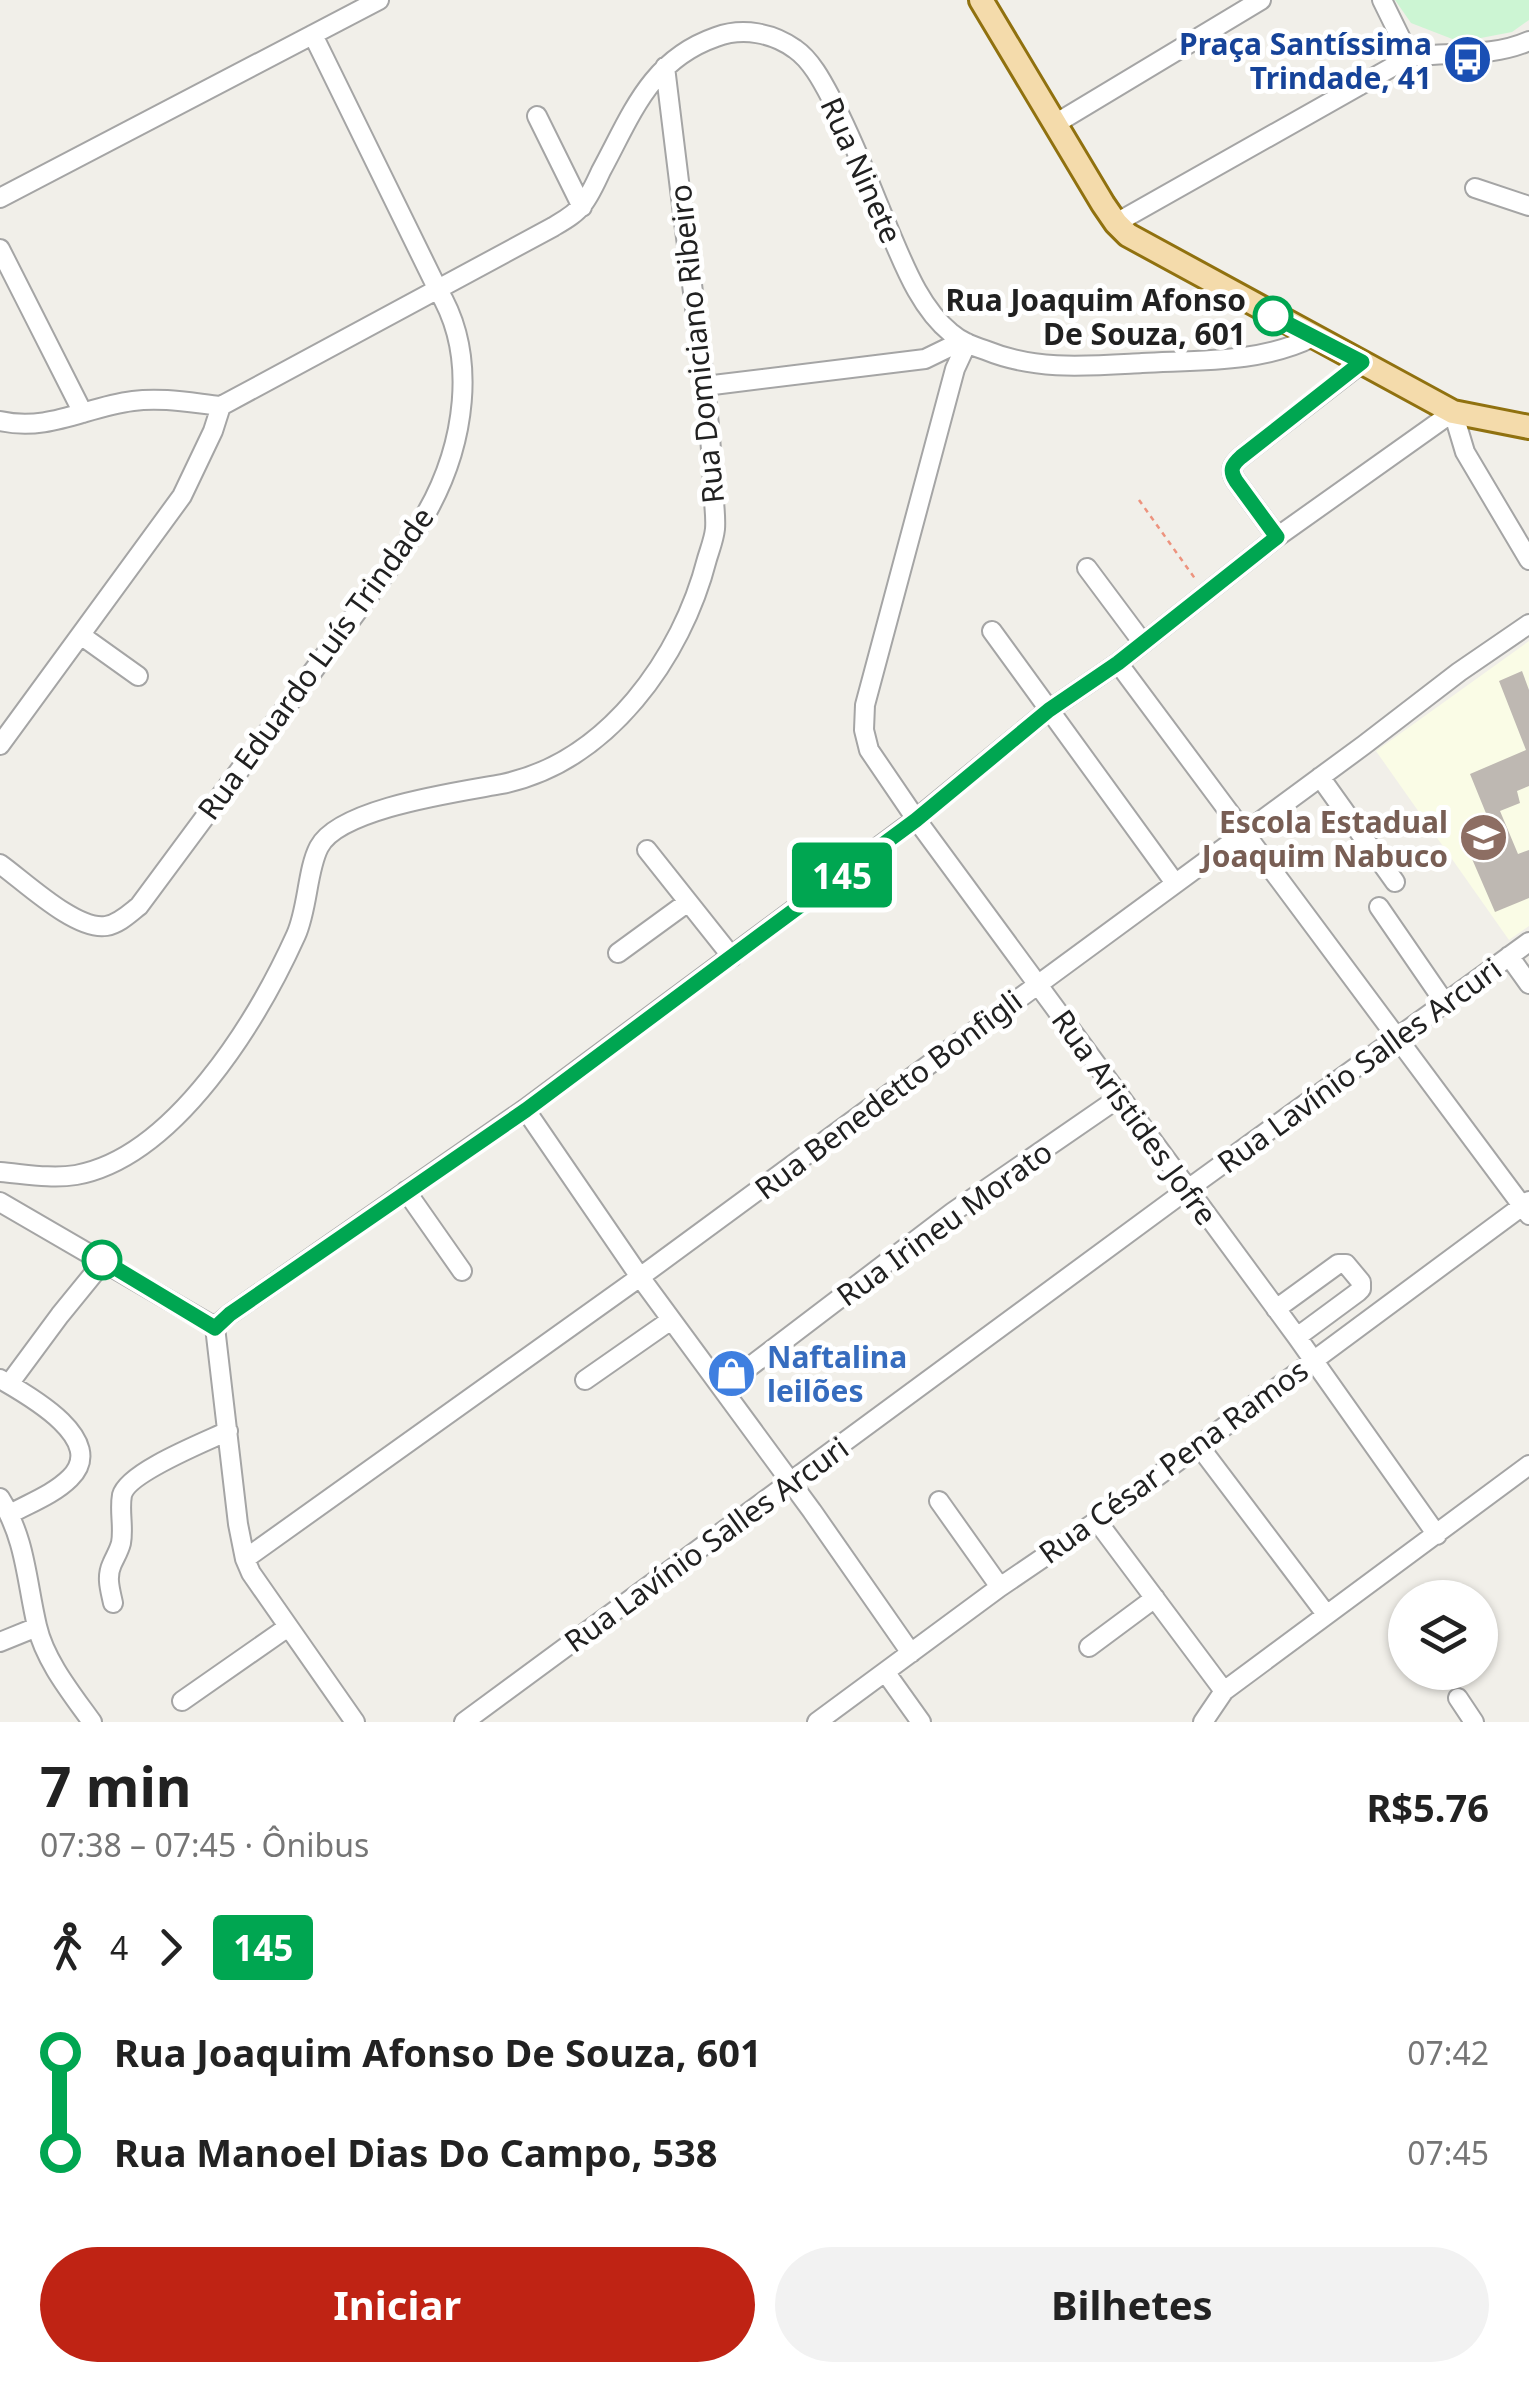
<!DOCTYPE html>
<html lang="pt">
<meta charset="utf-8">
<style>
body{margin:0;font-family:"Noto Sans",sans-serif;background:#f2f2f2;color:#222;height:100vh;display:flex;flex-direction:column;font-size:38px;white-space:nowrap}
*{box-sizing:border-box;margin:0}
p{font-size:32px;color:#767676}
.icon{flex:none;width:55px;height:55px;fill:none;stroke:currentColor;stroke-width:2;stroke-linecap:round;stroke-linejoin:round}
.map{position:relative;height:1722px;overflow:hidden}
.drawer{display:flex;flex-direction:column;background:#fff;flex:1}
.drawer>*{flex:none}
.badge{padding:0 20px;border-radius:8px;font-size:35px;line-height:65px}
.controls{position:absolute;left:1388px;top:1580px;display:grid;gap:20px}
.controls a{display:grid;place-items:center;width:110px;height:110px;border-radius:50%;background:#fff;box-shadow:0 2px 8px #0004;font-size:50px}
.map>.badge{position:absolute;translate:-50% -50%;box-shadow:0 0 0 5px #fff}
.legs{display:flex;align-items:center;gap:15px;height:110px;padding:0 40px;font-size:32px}
.legs p{margin-inline-start:auto}
.summary{display:flex;align-items:center;justify-content:space-between;height:170px;padding:0 40px}
h1{font-size:55px;font-weight:700;line-height:75px}
.button{display:flex;gap:20px;margin-top:auto;padding:20px 40px}
.button a{flex:1;height:115px;border-radius:60px;background:#bf2314;color:#fff;font-size:40px;font-weight:700;line-height:115px;text-align:center}
.button a+a{background:#f2f2f2;color:#222}
ul{padding:0 40px;list-style:none}
li{display:flex;align-items:center;gap:35px;height:100px;font-size:38px}
li i{display:grid;place-items:center;width:15px;height:100%;margin:0 12px;background:currentColor}
li i::after{content:'';width:25px;height:25px;margin:-12px;border:8px solid;border-radius:50%;background:#fff}
li p{margin-inline-start:auto}
li:first-child i{background:linear-gradient(#0000 50%,currentColor 0)}
li:last-child i{background:linear-gradient(currentColor 50%,#0000 0)}
.map>svg:first-child{display:block}
.education{fill:#fafce6}
.park{fill:#ccf5d3}
.building{fill:#beb8b2}
.lines{fill:none;stroke-linecap:round;stroke-linejoin:round}
.minor-casing{stroke:#a5a5a5;stroke-width:22}
.major-casing{stroke:#90710f;stroke-width:28}
.path{stroke:#ed937e;stroke-width:2.5;stroke-dasharray:5 5;stroke-linecap:butt}
.minor{stroke:#fff;stroke-width:18}
.major{stroke:#f4dbab;stroke-width:22}
.line-1-casing{stroke:#fff;stroke-width:22}
.line-1{stroke:#00a651;stroke-width:15}
.stop-1-dot{fill:#fff;stroke:#00a651;stroke-width:5}
.labels{text-anchor:middle;dominant-baseline:central;stroke-width:10;stroke-linejoin:round;paint-order:stroke}
.transit-label{font-size:30px;font-weight:bold;fill:#164399;stroke:#fff;text-anchor:end}
.street-label{font-size:30px;fill:#212121;stroke:#fff}
.stop-label{font-size:30px;font-weight:bold;fill:#212121;stroke:#fff;text-anchor:end}
.education-label{font-size:30px;font-weight:bold;fill:#785e54;stroke:#fff;text-anchor:end}
.shop-label{font-size:30px;font-weight:bold;fill:#366cbe;stroke:#fff;text-anchor:start}
</style>
<div class="map">
<svg width="1529" height="1722" viewBox="0 0 1529 1722">
<rect width="100%" height="100%" fill="#f1efe9"/>
<!-- education -->
<path class="education" d="M1529,641V926L1509,940L1376,751Z"/>
<!-- park -->
<path class="park" d="M1395,0H1529V20L1512,32L1460,42L1411,23Z"/>
<!-- building -->
<path class="building" d="M1522,671L1529,690V786L1517,791L1520,803L1500,811L1518,854L1529,850V898L1495,912L1466,845L1494,833L1470,774L1526,750L1499,681Z"/>
<g class="lines">
<defs>
<path id="minor" d="M1382,0L1410,57C1450,51 1490,58 1529,41
M537,116L582,207
M1055,124L1261,0
M1475,188L1529,206
M0,198L379,0
M1116,223L1410,57
M0,249L83,413
M967,343L955,369L865,705L864,730L869,750L916,819L1297,1337L1437,1535
M705,386L925,359L962,341
M221,406L553,227C563,221 576,214 583,204C590,195 596,182 601,171C632,114 650,60 716,37C743,27 773,33 795,49C811,60 822,81 831,98C854,140 870,186 889,230C904,265 920,308 951,333C961,342 973,346 985,350C1036,371 1088,366 1142,363C1198,360 1262,363 1313,337
M0,421C49,432 85,407 133,401C162,397 192,403 221,406
M1277,537L1236,481C1229,470 1232,465 1241,457L1363,362
M1087,568L1143,643
M992,631L1175,883
M82,636L138,676
M1118,663L1529,1215
M0,745L182,496L213,431L221,406
M1320,777L1395,882
M647,850L732,957
M0,864C24,881 76,931 106,926C119,924 130,913 139,906L402,551C410,538 420,526 427,512C464,446 479,357 438,290L313,35
M1379,907L1445,1003
M618,953L688,902
M1509,956L1529,984
M525,1109L640,1277L812,1511L911,1653
M0,1172C25,1174 51,1179 76,1175C175,1157 258,1019 296,935C308,908 307,870 319,847C339,808 459,792 502,784C608,762 682,657 707,559C710,549 714,539 715,529C716,517 714,503 713,491C712,443 706,395 700,347C688,254 676,160 665,67
M406,1191L462,1271
M0,1202L215,1327L238,1524L245,1559L251,1573L355,1722
M1276,1309L1338,1264H1346L1361,1282V1289L1358,1292L1297,1337
M215,1327L230,1314L525,1109L916,819L1049,710L1118,663L1277,537L1453,412L1465,452L1529,560
M0,1379C28,1395 109,1440 70,1478C54,1494 30,1503 10,1514
M585,1380L671,1320
M9,1384L60,1315L104,1261
M723,1387L953,1212L1120,1097
M1199,1446L1326,1614
M0,1498C26,1540 26,1579 37,1626C45,1661 72,1694 92,1722
M939,1501L1000,1587
M1097,1521L1224,1691
M245,1559L640,1277L1364,745L1459,672L1529,624
M113,1603C110,1589 106,1577 112,1564C115,1557 119,1551 121,1543C124,1527 119,1511 122,1495C128,1472 205,1442 228,1431
M0,1642L37,1627
M1089,1647L1155,1598
M886,1673L921,1722
M1458,1698L1474,1722
M182,1701L288,1627
M464,1722L1188,1189L1529,942
M817,1722L1000,1587L1097,1521L1529,1201
M1203,1722L1224,1691L1529,1465"/>
<path id="major" d="M981,0L1103,204L1116,223L1128,235L1453,412L1529,427"/>
</defs>
<!-- minor casing -->
<use href="#minor" class="minor-casing"/>
<!-- major casing -->
<use href="#major" class="major-casing"/>
<!-- path -->
<path class="path" d="M1139,500L1196,580"/>
<!-- minor -->
<use href="#minor" class="minor"/>
<!-- major -->
<use href="#major" class="major"/>
</g>
<g class="lines">
<defs>
<path id="line-1" d="M102,1260L215,1328L230,1314L526,1110L762,934L916,820L1049,710L1118,663L1277,537L1236,481C1229,470 1232,465 1241,457L1362,362L1273,316"/>
</defs>
<!-- line-1 casing -->
<use href="#line-1" class="line-1-casing"/>
<!-- line-1 -->
<use href="#line-1" class="line-1"/>
</g>
<!-- icons -->
<defs>
<symbol id="bus-disc" viewBox="-11 -11 22 22"><circle r="9.5" fill="#1a4fb4" stroke="#fff"/><path d="M-5-6H5V4H4V6H2V4H-2V6H-4V4H-5ZM-3.5-4V0h7V-4ZM-3.5 1.2v1.5H-2V1.2ZM2 1.2v1.5H3.5V1.2Z" fill="#fff"/></symbol>
<symbol id="school-disc" viewBox="-11 -11 22 22"><circle r="9.5" fill="#8d6e63" stroke="#fff"/><path d="M0-5L7-2L0 1L-7-2ZM-4 1L0 2.5L4 1V4Q0 6-4 4Z" fill="#fff"/></symbol>
<symbol id="shop-disc" viewBox="-11 -11 22 22"><circle r="9.5" fill="#3f7fe0" stroke="#fff"/><path d="M-5-2.5h2.3a2.7 3.5 0 0 1 5.4 0H5L5.5 6h-11ZM-1.5-2.5h3a1.5 2.3 0 0 0-3 0Z" fill="#fff"/></symbol>
</defs>
<g fill-rule="evenodd">
<use href="#bus-disc" x="1440" y="32" width="55" height="55"/>
<use href="#school-disc" x="1456" y="810" width="55" height="55"/>
<use href="#shop-disc" x="704" y="1346" width="55" height="55"/>
</g>
<!-- markers -->
<g class="stop-1-dot">
<circle cx="1273" cy="316" r="18"/>
<circle cx="102" cy="1260" r="18"/>
</g>
<g class="labels">
<!-- transit labels -->
<g class="transit-label">
<text x="1432" y="43">Praça Santíssima<tspan x="1432" dy="34">Trindade, 41</tspan></text>
</g>
<!-- street labels -->
<g class="street-label">
<text transform="translate(862 170) rotate(66)">Rua Ninete</text>
<text transform="translate(696 344) rotate(-96)">Rua Domiciano Ribeiro</text>
<text transform="translate(315 663) rotate(-54)">Rua Eduardo Luís Trindade</text>
<text transform="translate(1359 1065) rotate(-36)">Rua Lavínio Salles Arcuri</text>
<text transform="translate(888 1094) rotate(-37)">Rua Benedetto Bonfigli</text>
<text transform="translate(1135 1117) rotate(54)">Rua Aristides Jofre</text>
<text transform="translate(944 1223) rotate(-36)">Rua Irineu Morato</text>
<text transform="translate(1173 1461) rotate(-36)">Rua César Pena Ramos</text>
<text transform="translate(706 1544) rotate(-36)">Rua Lavínio Salles Arcuri</text>
</g>
<!-- stop labels -->
<g class="stop-label">
<text x="1246" y="299">Rua Joaquim Afonso<tspan x="1246" dy="34">De Souza, 601</tspan></text>
</g>
<!-- education labels -->
<g class="education-label">
<text x="1448" y="821">Escola Estadual<tspan x="1448" dy="34">Joaquim Nabuco</tspan></text>
</g>
<!-- shop labels -->
<g class="shop-label">
<text x="767" y="1356">Naftalina<tspan x="767" dy="34">leilões</tspan></text>
</g>
</g>
</svg>
<div class="controls">
<a><svg class="icon" aria-label="layers" viewBox="0 0 24 24"><path d="M12 4l9 5-9 5-9-5zM3 14l9 5 9-5"/></svg></a>
</div>
<b class="badge" style="left:842px;top:875px;background:#00a651;color:#fff">145</b>
</div>
<section class="drawer">
<div class="summary"><div><h1>7 min</h1><p>07:38 – 07:45 · Ônibus</p></div><b>R$5.76</b></div>
<div class="legs"><svg class="icon" aria-label="walk" viewBox="0 0 24 24"><circle cx="13" cy="4" r="2"/><path d="M13 8l-2 6 4 7M11 14l-3 7M7 12l3-4h3l4 4"/></svg>4<svg class="icon" aria-label="forward" viewBox="0 0 24 24"><path d="M9 5l7 7-7 7"/></svg><b class="badge" style="background:#00a651;color:#fff">145</b></div>
<ul>
<li><i style="color:#00a651"></i><b>Rua Joaquim Afonso De Souza, 601</b><p>07:42</p></li>
<li><i style="color:#00a651"></i><b>Rua Manoel Dias Do Campo, 538</b><p>07:45</p></li>
</ul>
<div class="button"><a>Iniciar</a><a>Bilhetes</a></div>
</section>
